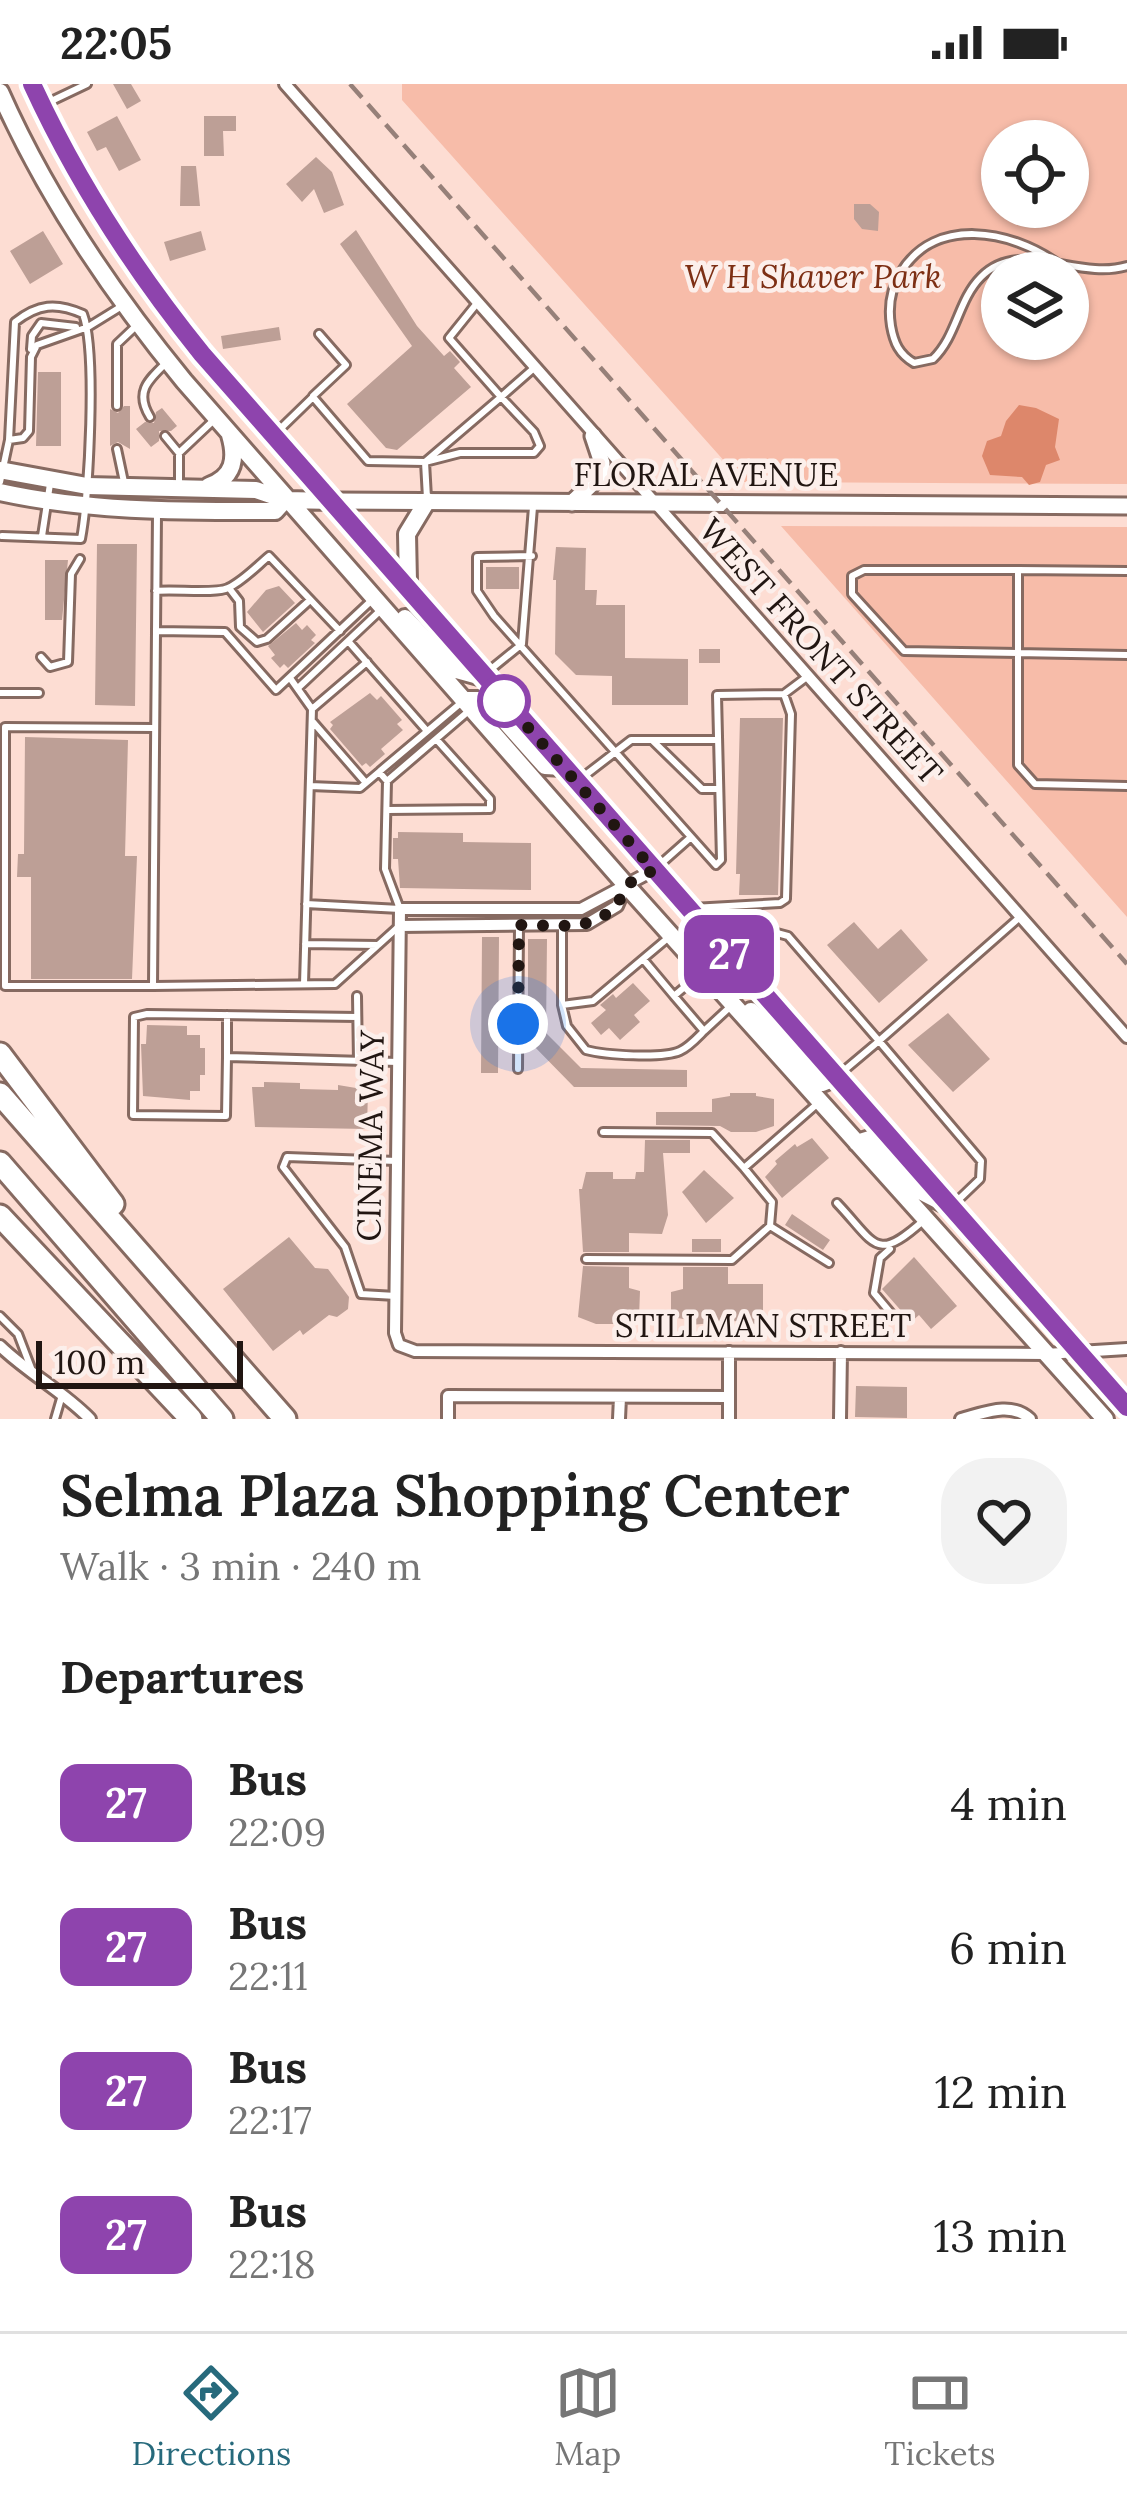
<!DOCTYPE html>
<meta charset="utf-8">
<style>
body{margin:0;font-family:Lora,serif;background:#f2f2f2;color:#222;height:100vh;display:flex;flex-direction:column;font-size:45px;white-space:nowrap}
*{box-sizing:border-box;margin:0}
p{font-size:39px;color:#767676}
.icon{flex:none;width:66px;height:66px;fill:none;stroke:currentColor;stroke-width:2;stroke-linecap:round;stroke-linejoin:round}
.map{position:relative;height:1335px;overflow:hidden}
.details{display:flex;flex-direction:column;background:#fff;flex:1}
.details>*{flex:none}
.badge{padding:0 24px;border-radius:18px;font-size:42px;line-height:78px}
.controls{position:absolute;left:981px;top:36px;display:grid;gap:24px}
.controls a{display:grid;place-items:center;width:108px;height:108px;border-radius:50%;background:#fff;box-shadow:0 3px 9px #0004;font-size:60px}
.scale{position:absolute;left:36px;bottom:30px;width:207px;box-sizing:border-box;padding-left:12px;border:6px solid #211612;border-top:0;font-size:33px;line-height:42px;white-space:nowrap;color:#211612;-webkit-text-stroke:9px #fcefeb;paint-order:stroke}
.you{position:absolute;width:60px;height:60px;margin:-30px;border:9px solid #fff;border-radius:50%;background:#1a73e8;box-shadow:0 0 0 18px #1a73e833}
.map>.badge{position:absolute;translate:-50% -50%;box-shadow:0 0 0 6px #fff}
h2{padding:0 60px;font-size:45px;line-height:108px}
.round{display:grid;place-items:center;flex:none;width:126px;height:126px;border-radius:48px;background:#f2f2f2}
.head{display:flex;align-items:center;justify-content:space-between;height:204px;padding:0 60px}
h1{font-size:57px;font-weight:600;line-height:90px}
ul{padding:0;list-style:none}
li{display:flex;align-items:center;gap:36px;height:144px;padding:0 60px}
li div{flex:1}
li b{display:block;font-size:45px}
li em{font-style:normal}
li .badge{min-width:132px;font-weight:700;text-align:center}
.status{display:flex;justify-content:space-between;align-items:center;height:84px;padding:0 60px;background:#fff;direction:ltr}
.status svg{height:33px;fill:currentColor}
.dock{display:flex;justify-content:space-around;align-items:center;height:168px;border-top:3px solid #e0e0e0;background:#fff;font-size:33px;color:#767676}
.dock a{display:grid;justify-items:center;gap:6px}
.dock .selected{color:#276a7c}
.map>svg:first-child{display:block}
.green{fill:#f7bca9;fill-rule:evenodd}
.forest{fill:#dd876b}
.building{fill:#bd9f96}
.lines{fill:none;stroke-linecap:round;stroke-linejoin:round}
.lane-casing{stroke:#866a61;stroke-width:12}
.street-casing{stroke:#866a61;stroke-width:16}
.secondary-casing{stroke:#866a61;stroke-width:21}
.primary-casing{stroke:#866a61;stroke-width:22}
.highway-casing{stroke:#866a61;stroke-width:27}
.lane{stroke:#fff;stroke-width:6}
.street{stroke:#fff;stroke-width:10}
.secondary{stroke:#fff;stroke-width:15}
.primary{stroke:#fff;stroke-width:16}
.highway{stroke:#fff;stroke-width:21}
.rail{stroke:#968079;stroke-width:4.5;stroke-dasharray:18 9;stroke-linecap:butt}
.line-casing{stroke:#fff;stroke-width:27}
.line{stroke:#8e44ad;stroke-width:18}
.walk{stroke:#211612;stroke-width:12;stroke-dasharray:0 21.6}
.stop-dot{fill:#fff;stroke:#8e44ad;stroke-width:6}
.labels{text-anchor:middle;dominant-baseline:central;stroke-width:9;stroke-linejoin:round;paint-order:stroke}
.park-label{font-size:33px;font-style:italic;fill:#7d2f14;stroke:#fcefeb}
.street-label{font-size:33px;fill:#211612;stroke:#fcefeb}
</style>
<div class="status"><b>22:05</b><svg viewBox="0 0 49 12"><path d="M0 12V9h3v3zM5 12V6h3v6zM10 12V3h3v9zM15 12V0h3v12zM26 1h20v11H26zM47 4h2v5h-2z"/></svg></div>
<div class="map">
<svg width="1127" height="1335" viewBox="0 0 1127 1335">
<rect width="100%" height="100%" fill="#fdddd3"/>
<!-- green -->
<path class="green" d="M402,0H1127V400L743,398L402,16ZM1002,57H1068V123H1002ZM1002,189H1068V255H1002Z
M781,442L1127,443V833Z"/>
<!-- forest -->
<path class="forest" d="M1019,321L1036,324L1059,335L1055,363L1060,376L1046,381L1040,398L1029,401L1022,393L990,391L982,372L987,357L1001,352L1006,337Z"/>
<!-- building -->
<path class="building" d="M113,0H131L141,17L127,25Z
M117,32L141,76L119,87L106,63L97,67L87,48Z
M204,32H236V47H223L224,72H204Z
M316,73L332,88L344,121L324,129L314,105L302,118L286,100Z
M181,82H196L200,122H180Z
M854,120H870L879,128L878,147L862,145L854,135Z
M356,146L417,242L444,272L450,267L460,278L454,284L471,303L397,366L386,364L347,320L412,262L340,160Z
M43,147L63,180L30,200L10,167Z
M201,147L206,166L170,177L164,158Z
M279,243L281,256L223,265L221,252Z
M38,288H61V362H36Z
M124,322H130V365L118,358L110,362V325L118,329Z
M162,324L177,342L171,347H159V357L151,363L136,345L145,338L154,339L156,328Z
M97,460H137L135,622L95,621Z
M556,463L586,464L585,506H597L596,521H625V574L688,575V621H612V592L576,591L555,570L556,496H553Z
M45,476H68L62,536H45Z
M486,483H519V505H486Z
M279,502L295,519L263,548L247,528L266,506Z
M296,539L302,546L307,541L316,551L311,556L315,559L288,584L284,580L280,584L271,574L275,571L268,562Z
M699,565H720V579H699Z
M370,609L377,616L381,612L402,636L397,640L403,646L381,665L385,670L370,683L366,679L362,682L330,645L333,641L330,638Z
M740,634H783L778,811H739L740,790H736Z
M25,653L128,656L125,772H137L132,895H31V793H17L18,770H24Z
M398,748L463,749V758L531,759V806L400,804L398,775H393V754H398Z
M854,838L878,865L901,845L928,876L879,919L827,861Z
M482,853H499L498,989H481Z
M528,855H547L546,949L581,984L687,986V1003H574L528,956Z
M633,899L650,917L634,931L640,938L620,956L609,944L601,951L591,939L606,926L600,921L613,910L616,914Z
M948,929L990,975L953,1008L908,961Z
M147,941L187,942V951H200V964H205V991H200V1007H190V1016L143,1012L141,960H146Z
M264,998L300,999V1005L338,1006V1001L368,1006L367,1045L255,1043L252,1003H264Z
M730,1009H756V1012L774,1015V1042L756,1048H731L720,1042L656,1041V1028H712V1015L730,1012Z
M812,1054L829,1074L782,1114L765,1093L777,1080L775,1077L795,1060L797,1063Z
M645,1056H690V1069H663L668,1131L662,1150L629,1149V1168H583L579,1105H582L586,1088H613V1095H635L636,1088H644Z
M704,1086L734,1114L706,1139L682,1108Z
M792,1130L830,1156L823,1166L785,1141Z
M289,1153L315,1184L328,1185L349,1213L348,1225L337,1233L329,1231L303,1251L300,1246L273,1267L223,1205Z
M692,1155H721V1168H692Z
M914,1173L957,1222L931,1245L919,1231L911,1238L882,1205Z
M583,1182L629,1183V1204L640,1207L639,1234L622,1237V1240H596L578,1233Z
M683,1183H728V1200H763V1238L760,1241L737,1237L690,1241V1236L671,1233V1208L683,1205Z
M856,1302L907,1303V1334L855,1333Z"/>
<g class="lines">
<defs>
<path id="lane" d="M45,20L87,0
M1057,179C1011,146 935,132 901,188C891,204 888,223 891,242C894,259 899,270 914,279L933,275C957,252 958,216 981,193C1020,153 1077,197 1127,182
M31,265L32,252L41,239L76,243
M313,312L346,281L319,250
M117,322V260L136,242
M150,333C135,309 147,297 165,280
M277,348L313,313L368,377L425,378L460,369H534L540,362L534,348L501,313L534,284
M165,352L179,369V403
M9,356L23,354L29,347L31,273L37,261L88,243L122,222
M117,365L124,398
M179,369L216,334
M0,398L9,356L15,238C38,220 56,218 83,230C97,268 89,411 81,455L2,452
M427,414L425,378L501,313L449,254L478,218
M157,430L153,902L335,900L397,844
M42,452L50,400
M532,472L477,473V507L494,532L716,781L721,776L717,611L784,610L808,592
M1018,486H864L852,492V510L904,567L1127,571
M1127,487L1018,486V681L1035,700L1127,702
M229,504L239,517L240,543L257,558L267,555L309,517
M156,507C174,505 216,510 228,504C243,497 257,482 269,472L340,547
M156,547L225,548L276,606L372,516
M348,557L427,647
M41,573L50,583L68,578L71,490L80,475
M485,590L522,560L533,423
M290,594L312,625L304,900
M298,604L383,524
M0,609H39
M312,625L367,578
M313,638L366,699
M652,656H718
M380,687L462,618
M579,696L631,656H652L702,705H718
M387,697L471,625
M387,726L490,725V715L436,655
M656,784L691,753
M306,820L400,825L385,785L387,697L379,688L360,704L310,702
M692,824L780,819L786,815L791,630L784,610
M562,841V921
M669,853L593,917L562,921L567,942L586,966C605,971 662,975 680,967C689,963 697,954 704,947
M305,860L378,861
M729,865L762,845L788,852L879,957L1020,833
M643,875L674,912
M701,889L674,912L704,947L731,922
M153,902H5V643L155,644
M357,912L358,977
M227,931V973
M357,933L147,930L134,933L133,1031L226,1032L227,973L398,978
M518,985L519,841
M841,989L879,957L981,1077L980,1095L954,1120
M603,1048L712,1049L744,1084L817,1020
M837,1119C876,1160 875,1180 924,1136
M770,1142L829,1179
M890,1165L880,1174L874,1209L895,1234
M586,1175L732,1176L770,1142L772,1118L744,1084
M396,1212L361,1210L345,1163L283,1083L287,1073L397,1077
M0,1232L18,1250L31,1284
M55,1335L62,1311"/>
<path id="street" d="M285,0L1127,953
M654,786L581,825H400L395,1249L399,1261L415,1267L1046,1270L1127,1265
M400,842L587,840L617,822L626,801
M0,1262C29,1290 63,1307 90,1335
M448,1335V1312L729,1313
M619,1335L620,1313
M729,1335V1268
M840,1335L841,1268
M961,1335C984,1329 1011,1317 1030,1335"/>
<path id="secondary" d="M334,417L1127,422
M572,419L601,391L602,379L593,352"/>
<path id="primary" d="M32,0C77,97 135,187 203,270L1127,1323
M0,8C46,112 111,208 184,297L626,801L1105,1335
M0,386L87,402L256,406L285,416L334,417
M209,402C234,393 237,375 230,351
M0,408C91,428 182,427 275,427L285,416
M408,498L407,450L427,417
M405,534L453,585L482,593
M465,616H486L545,682L563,683
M751,927L822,999L837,993
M857,1059L870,1055L875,1058L918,1106L945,1120"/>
<path id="highway" d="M0,970L113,1120
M0,1010L285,1335
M0,1079L222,1335
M0,1132L191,1335"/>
</defs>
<!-- lane casing -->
<use href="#lane" class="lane-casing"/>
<!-- street casing -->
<use href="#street" class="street-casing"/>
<!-- secondary casing -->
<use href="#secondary" class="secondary-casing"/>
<!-- primary casing -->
<use href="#primary" class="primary-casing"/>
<!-- highway casing -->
<use href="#highway" class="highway-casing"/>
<!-- lane -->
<use href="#lane" class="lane"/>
<!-- street -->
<use href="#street" class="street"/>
<!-- secondary -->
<use href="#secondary" class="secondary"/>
<!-- primary -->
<use href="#primary" class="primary"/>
<!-- highway -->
<use href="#highway" class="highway"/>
<!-- rail -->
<path class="rail" d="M350,0L1127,880"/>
</g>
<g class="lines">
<defs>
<path id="line" d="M32,0C77,98 135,187 202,270L1127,1323"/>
</defs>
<!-- line casing -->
<use href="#line" class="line-casing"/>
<!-- line -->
<use href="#line" class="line"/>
<!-- walk -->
<path class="walk" d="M504,617L502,614L654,786L626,801L617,822L598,836L576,842L519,841L518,940"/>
</g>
<!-- markers -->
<circle class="stop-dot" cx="504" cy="617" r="24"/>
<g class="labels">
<!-- park labels -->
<g class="park-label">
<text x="813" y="192">W H Shaver Park</text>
</g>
<!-- street labels -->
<g class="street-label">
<text x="706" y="390">FLORAL AVENUE</text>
<text transform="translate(821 567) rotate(48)">WEST FRONT STREET</text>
<text transform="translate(370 1052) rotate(-89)">CINEMA WAY</text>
<text x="763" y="1241">STILLMAN STREET</text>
</g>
</g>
</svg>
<div class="controls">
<a><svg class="icon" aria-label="locate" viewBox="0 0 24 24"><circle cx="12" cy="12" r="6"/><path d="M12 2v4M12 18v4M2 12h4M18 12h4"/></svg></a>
<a><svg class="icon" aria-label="layers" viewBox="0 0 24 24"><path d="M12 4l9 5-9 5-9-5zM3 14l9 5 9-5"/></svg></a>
</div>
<div class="scale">100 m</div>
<div class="you" style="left:518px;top:940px"></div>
<b class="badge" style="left:729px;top:870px;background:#8e44ad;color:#fff">27</b>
</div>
<section class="details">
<div class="head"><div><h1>Selma Plaza Shopping Center</h1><p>Walk · 3 min · 240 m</p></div><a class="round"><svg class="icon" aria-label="heart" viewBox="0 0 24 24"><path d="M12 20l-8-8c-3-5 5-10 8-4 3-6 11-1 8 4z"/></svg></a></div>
<h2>Departures</h2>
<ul>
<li><span class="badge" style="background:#8e44ad;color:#fff">27</span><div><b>Bus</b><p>22:09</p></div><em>4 min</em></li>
<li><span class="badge" style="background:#8e44ad;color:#fff">27</span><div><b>Bus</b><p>22:11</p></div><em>6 min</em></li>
<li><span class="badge" style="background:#8e44ad;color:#fff">27</span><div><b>Bus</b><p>22:17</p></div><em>12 min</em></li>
<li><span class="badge" style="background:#8e44ad;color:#fff">27</span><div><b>Bus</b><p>22:18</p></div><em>13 min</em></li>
</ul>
</section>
<nav class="dock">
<a class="selected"><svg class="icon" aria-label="directions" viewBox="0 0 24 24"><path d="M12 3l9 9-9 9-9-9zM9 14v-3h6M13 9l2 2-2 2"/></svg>Directions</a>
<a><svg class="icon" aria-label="map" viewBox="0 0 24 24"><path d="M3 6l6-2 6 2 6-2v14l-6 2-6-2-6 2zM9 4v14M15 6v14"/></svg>Map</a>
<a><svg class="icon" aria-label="tickets" viewBox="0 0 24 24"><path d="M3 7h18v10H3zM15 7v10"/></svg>Tickets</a>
</nav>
